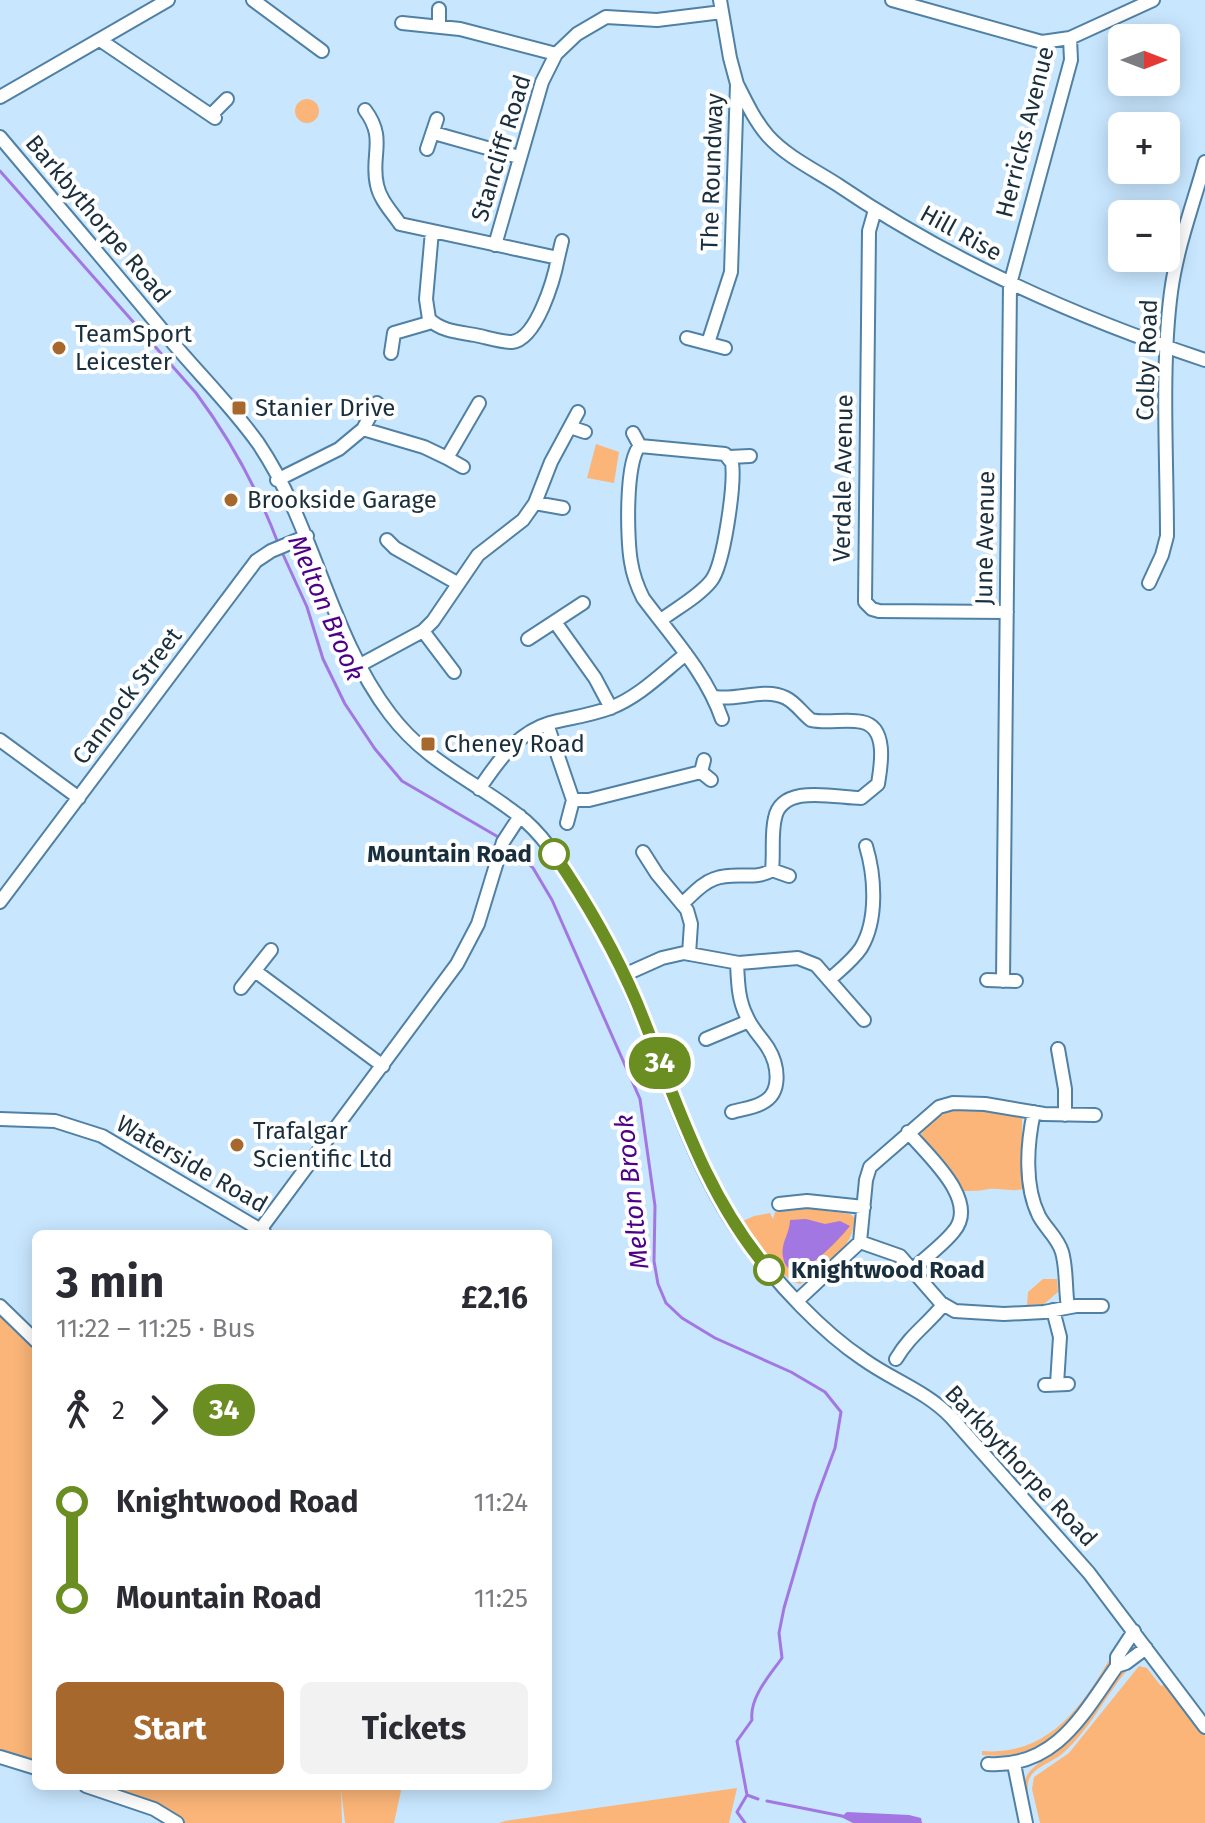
<!DOCTYPE html>
<meta charset="utf-8">
<style>
body{margin:0;font-family:"Fira Sans",sans-serif;background:#f2f2f3;color:#2b2b33;height:100vh;display:flex;flex-direction:column;font-size:30px;white-space:nowrap}
*{box-sizing:border-box;margin:0}
p{font-size:26px;color:#7c7c81}
.icon{flex:none;width:44px;height:44px;fill:none;stroke:currentColor;stroke-width:2;stroke-linecap:round;stroke-linejoin:round}
.map{position:relative;flex:1;overflow:hidden}
.sheet{position:absolute;left:32px;top:1230px;width:520px;height:560px;display:flex;flex-direction:column;background:#fff;border-radius:12px;box-shadow:0 4px 20px #0003}
.sheet>*{flex:none}
.badge{padding:0 16px;border-radius:26px;font-size:28px;line-height:52px}
.needle{width:52px;rotate:90deg}
.controls{position:absolute;left:1108px;top:24px;display:grid;gap:16px}
.controls a{display:grid;place-items:center;width:72px;height:72px;border-radius:12px;background:#fff;box-shadow:0 4px 20px #0003;font-size:40px}
.map>.badge{position:absolute;translate:-50% -50%;box-shadow:0 0 0 4px #fff}
.legs{display:flex;align-items:center;gap:12px;height:88px;padding:0 24px;font-size:26px}
.legs p{margin-inline-start:auto}
.head{display:flex;align-items:center;justify-content:space-between;height:136px;padding:0 24px}
h1{font-size:44px;font-weight:700;line-height:60px}
.primary-button{display:flex;gap:16px;margin-top:auto;padding:16px 24px}
.primary-button a{flex:1;height:92px;border-radius:12px;background:#a6682d;color:#fff;font-size:32px;font-weight:700;line-height:92px;text-align:center}
.primary-button a+a{background:#f2f2f3;color:#2b2b33}
ul{padding:0 24px;list-style:none}
li{display:flex;align-items:center;gap:28px;height:96px;font-size:30px}
li i{display:grid;place-items:center;width:12px;height:100%;margin:0 10px;background:currentColor}
li i::after{content:'';width:20px;height:20px;margin:-10px;border:6px solid;border-radius:50%;background:#fff}
li p{margin-inline-start:auto}
li:first-child i{background:linear-gradient(#0000 50%,currentColor 0)}
li:last-child i{background:linear-gradient(currentColor 50%,#0000 0)}
.map>svg:first-child{display:block}
.green{fill:#fbb578}
.water{fill:#a377e2}
.lines{fill:none;stroke-linecap:round;stroke-linejoin:round}
.stream{stroke:#a377e2;stroke-width:3}
.minor-casing{stroke:#5081a5;stroke-width:16}
.minor{stroke:#fff;stroke-width:12}
.line-1-casing{stroke:#fff;stroke-width:18}
.line-1{stroke:#6b8e23;stroke-width:12}
.poi-dot{fill:#a6682d;stroke:#fff;stroke-width:3}
.stop-1-dot{fill:#fff;stroke:#6b8e23;stroke-width:4}
.labels{text-anchor:middle;dominant-baseline:central;stroke-width:8;stroke-linejoin:round;paint-order:stroke}
.street-label{font-size:24px;fill:#1a2f3e;stroke:#fff}
.poi-label{font-size:24px;fill:#1a2f3e;stroke:#fff;text-anchor:start}
.stop-label{font-size:24px;font-weight:bold;fill:#1a2f3e;stroke:#fff;text-anchor:end}
.water-label{font-size:26px;font-style:italic;fill:#4f0089;stroke:#fff}
</style>
<div class="map">
<svg width="1205" height="1823" viewBox="0 0 1205 1823">
<rect width="100%" height="100%" fill="#c8e7ff"/>
<!-- green -->
<path class="green" d="M295 111a12 12 0 1 1 24 0a12 12 0 1 1-24 0Z
M596,444L619,452L614,483L587,478Z
M951,1111H987L1022,1118L1023,1189C1011,1192 1001,1188 989,1189C980,1191 972,1191 962,1191L921,1140C919,1127 937,1116 951,1111Z
M805,1208L850,1214L855,1218C852,1250 829,1262 806,1281L800,1284C779,1279 754,1239 741,1222L754,1216L770,1213L773,1219L775,1212Z
M1043,1279H1057L1058,1292L1044,1304L1027,1305L1028,1292Z
M0,1306L36,1351V1763L0,1753Z
M1116,1648C1115,1658 1104,1674 1097,1685C1068,1729 1039,1761 982,1755V1751C1051,1757 1086,1701 1116,1648Z
M1133,1664C1107,1691 1092,1728 1063,1753C1048,1766 1025,1768 1028,1791L1024,1792C1021,1764 1053,1759 1070,1740C1084,1723 1116,1671 1133,1664Z
M1139,1666L1147,1668L1161,1686L1165,1684L1205,1736V1823H1040L1032,1789L1034,1777L1069,1753Z
M101,1786H402L394,1823H345L341,1789L342,1823H183L176,1817Z
M737,1788L729,1823H499L505,1821Z"/>
<!-- water -->
<path class="water" d="M806,1219L825,1224L840,1221L850,1226C842,1236 790,1296 783,1257C780,1244 790,1233 790,1220Z
M847,1812L909,1815L921,1818L922,1823H853L841,1817Z"/>
<g class="lines">
<!-- stream -->
<path class="stream" d="M0,171L196,393C230,439 258,490 278,543
M281,550L307,607L323,659L345,704L375,749L402,781L500,838
M506,843L533,868L552,900L640,1099L655,1206L654,1261L658,1284L666,1303L682,1318L715,1338L791,1372L825,1392L841,1412L835,1448L815,1502L784,1608L779,1633L782,1658C770,1675 749,1698 752,1720L737,1741L747,1795L737,1812L745,1823
M747,1795L758,1799
M767,1801L842,1816"/>
<defs>
<path id="minor" d="M253,0L322,51
M892,0L1042,42L1070,38L1153,0
M402,23L460,29L556,54
M439,27V9
M100,40L215,118
M737,84C746,102 755,121 768,136C787,157 815,170 838,185C951,262 1075,317 1205,360
M0,97L168,0
M365,110C387,139 370,156 377,185C380,200 392,212 400,224L558,258C554,279 537,339 512,342C500,342 486,337 475,335C458,332 441,331 429,319L426,299L432,231
M211,115L227,99
M434,133L519,157
M0,137C58,206 116,274 173,343C201,376 233,408 258,443C315,527 329,634 390,714C427,763 472,779 518,815C541,832 559,860 574,884C600,925 623,970 641,1015C671,1089 699,1180 748,1244C778,1284 821,1331 863,1359C892,1380 926,1391 951,1417L1089,1573L1205,1727
M427,149L437,119
M875,210L869,231L865,602L872,609L879,611L1007,612
M495,245L542,82L556,54L577,34L606,17L657,20L722,12
M558,258L562,241
M687,338L725,348
M708,343L731,272L737,84L730,58L720,0
M391,353L394,333L432,322
M570,427L585,432
M363,429L377,403
M633,433L640,446L725,454L732,463C735,484 724,565 711,581C699,596 677,608 661,620
M640,446C625,459 627,541 631,562C633,575 637,586 643,598C672,637 706,673 722,719
M729,457L750,456
M447,458L463,467
M277,480L339,449L363,429L424,447L447,458L479,403
M535,503L563,508
M387,540L395,548L457,583
M1149,583L1162,555L1167,536C1167,458 1161,368 1171,292C1177,247 1193,205 1205,162
M555,622L595,678L611,708
M423,631L454,672
M528,639L583,603
M360,665L423,631L433,621L478,555L523,520L535,503L551,462L578,412
M547,724L573,800L567,823
M0,740L79,798
M704,760L701,772L711,780
M479,789C498,762 516,733 550,723C570,718 591,715 610,708C639,697 662,673 686,654
M573,800H589L701,772
M643,852L657,874L687,910L691,924L689,954
M772,870L789,876
M0,902L256,561L271,551L307,536
M683,903C693,894 702,883 714,879C733,871 756,881 772,870C774,853 771,834 775,818C782,783 836,798 861,798L878,784C881,766 888,727 862,722C846,718 828,724 811,720C802,713 796,703 786,698C765,687 738,701 715,697
M255,971L383,1066
M624,975L662,958L684,953L739,963L798,958L816,965L829,980C840,970 853,960 861,948C878,920 875,876 866,846
M829,980L864,1020
M987,980L1016,981
M1003,981L1010,284L1071,60L1070,38
M241,988L271,950
M706,1039L749,1021
M1058,1049L1065,1089V1115
M732,1112C742,1109 753,1108 762,1103C783,1093 778,1064 768,1048C761,1037 752,1029 747,1017C738,1000 738,982 737,963
M1034,1112C1027,1144 1024,1186 1039,1216C1046,1229 1058,1238 1062,1252C1067,1269 1065,1289 1068,1307
M0,1119L55,1121L102,1136L264,1232
M908,1132C927,1155 980,1200 954,1231C943,1245 926,1257 913,1269
M779,1204L807,1201L864,1207
M260,1230L457,964L478,924L503,842L520,816
M860,1242L900,1256L941,1303L955,1311L1004,1314L1044,1312L1076,1306H1102
M798,1300L860,1242L866,1180L870,1167L939,1107L953,1103L985,1104L1044,1114L1095,1115
M0,1306L36,1341
M1053,1310L1060,1337L1057,1384
M896,1359C911,1334 926,1326 943,1305
M1045,1385L1068,1384
M1117,1666L1126,1663L1146,1648
M0,1757L36,1768
M988,1764C1056,1768 1083,1714 1117,1666V1657L1134,1631
M1014,1764L1026,1823
M86,1786L154,1809L177,1823"/>
</defs>
<!-- minor casing -->
<use href="#minor" class="minor-casing"/>
<!-- minor -->
<use href="#minor" class="minor"/>
</g>
<g class="lines">
<defs>
<path id="line-1" d="M554,854C586,901 615,951 637,1003C675,1096 703,1193 769,1270"/>
</defs>
<!-- line-1 casing -->
<use href="#line-1" class="line-1-casing"/>
<!-- line-1 -->
<use href="#line-1" class="line-1"/>
</g>
<!-- markers -->
<g class="poi-dot">
<circle cx="59" cy="348" r="8"/>
<rect x="231" y="400" width="16" height="16" rx="4"/>
<circle cx="231" cy="500" r="8"/>
<rect x="420" y="736" width="16" height="16" rx="4"/>
<circle cx="237" cy="1145" r="8"/>
</g>
<g class="stop-1-dot">
<circle cx="554" cy="854" r="14"/>
<circle cx="769" cy="1270" r="14"/>
</g>
<g class="labels">
<!-- street labels -->
<g class="street-label">
<text transform="translate(1025 132) rotate(-76)">Herricks Avenue</text>
<text transform="translate(501 148) rotate(-73)">Stancliff Road</text>
<text transform="translate(712 172) rotate(-88)">The Roundway</text>
<text transform="translate(98 219) rotate(50)">Barkbythorpe Road</text>
<text transform="translate(961 233) rotate(29)">Hill Rise</text>
<text transform="translate(1147 360) rotate(-88)">Colby Road</text>
<text transform="translate(843 478) rotate(-89)">Verdale Avenue</text>
<text transform="translate(985 538) rotate(-89)">June Avenue</text>
<text transform="translate(127 696) rotate(-53)">Cannock Street</text>
<text transform="translate(192 1164) rotate(30)">Waterside Road</text>
<text transform="translate(1021 1466) rotate(47)">Barkbythorpe Road</text>
</g>
<!-- poi labels -->
<g class="poi-label">
<text x="75" y="334">TeamSport<tspan x="75" dy="28">Leicester</tspan></text>
<text x="255" y="408">Stanier Drive</text>
<text x="247" y="500">Brookside Garage</text>
<text x="444" y="744">Cheney Road</text>
<text x="253" y="1131">Trafalgar<tspan x="253" dy="28">Scientific Ltd</tspan></text>
</g>
<!-- stop labels -->
<g class="stop-label">
<text x="532" y="854">Mountain Road</text>
<text x="791" y="1270" text-anchor="start">Knightwood Road</text>
</g>
<!-- water labels -->
<g class="water-label">
<text transform="translate(326 608) rotate(67)">Melton Brook</text>
<text transform="translate(632 1192) rotate(-96)">Melton Brook</text>
</g>
</g>
</svg>
<div class="controls">
<a><svg class="needle" viewBox="-14 -14 28 28"><path d="M0-13l5 13h-10z" fill="#e53935"/><path d="M0 13l5-13h-10z" fill="#7c7c81"/></svg></a>
<a>+</a>
<a>−</a>
</div>
<b class="badge" style="left:660px;top:1063px;background:#6b8e23;color:#fff">34</b>
<section class="sheet">
<div class="head"><div><h1>3 min</h1><p>11:22 – 11:25 · Bus</p></div><b>£2.16</b></div>
<div class="legs"><svg class="icon" aria-label="walk" viewBox="0 0 24 24"><circle cx="13" cy="4" r="2"/><path d="M13 8l-2 6 4 7M11 14l-3 7M7 12l3-4h3l4 4"/></svg>2<svg class="icon" aria-label="forward" viewBox="0 0 24 24"><path d="M9 5l7 7-7 7"/></svg><b class="badge" style="background:#6b8e23;color:#fff">34</b></div>
<ul>
<li><i style="color:#6b8e23"></i><b>Knightwood Road</b><p>11:24</p></li>
<li><i style="color:#6b8e23"></i><b>Mountain Road</b><p>11:25</p></li>
</ul>
<div class="primary-button"><a>Start</a><a>Tickets</a></div>
</section>
</div>
